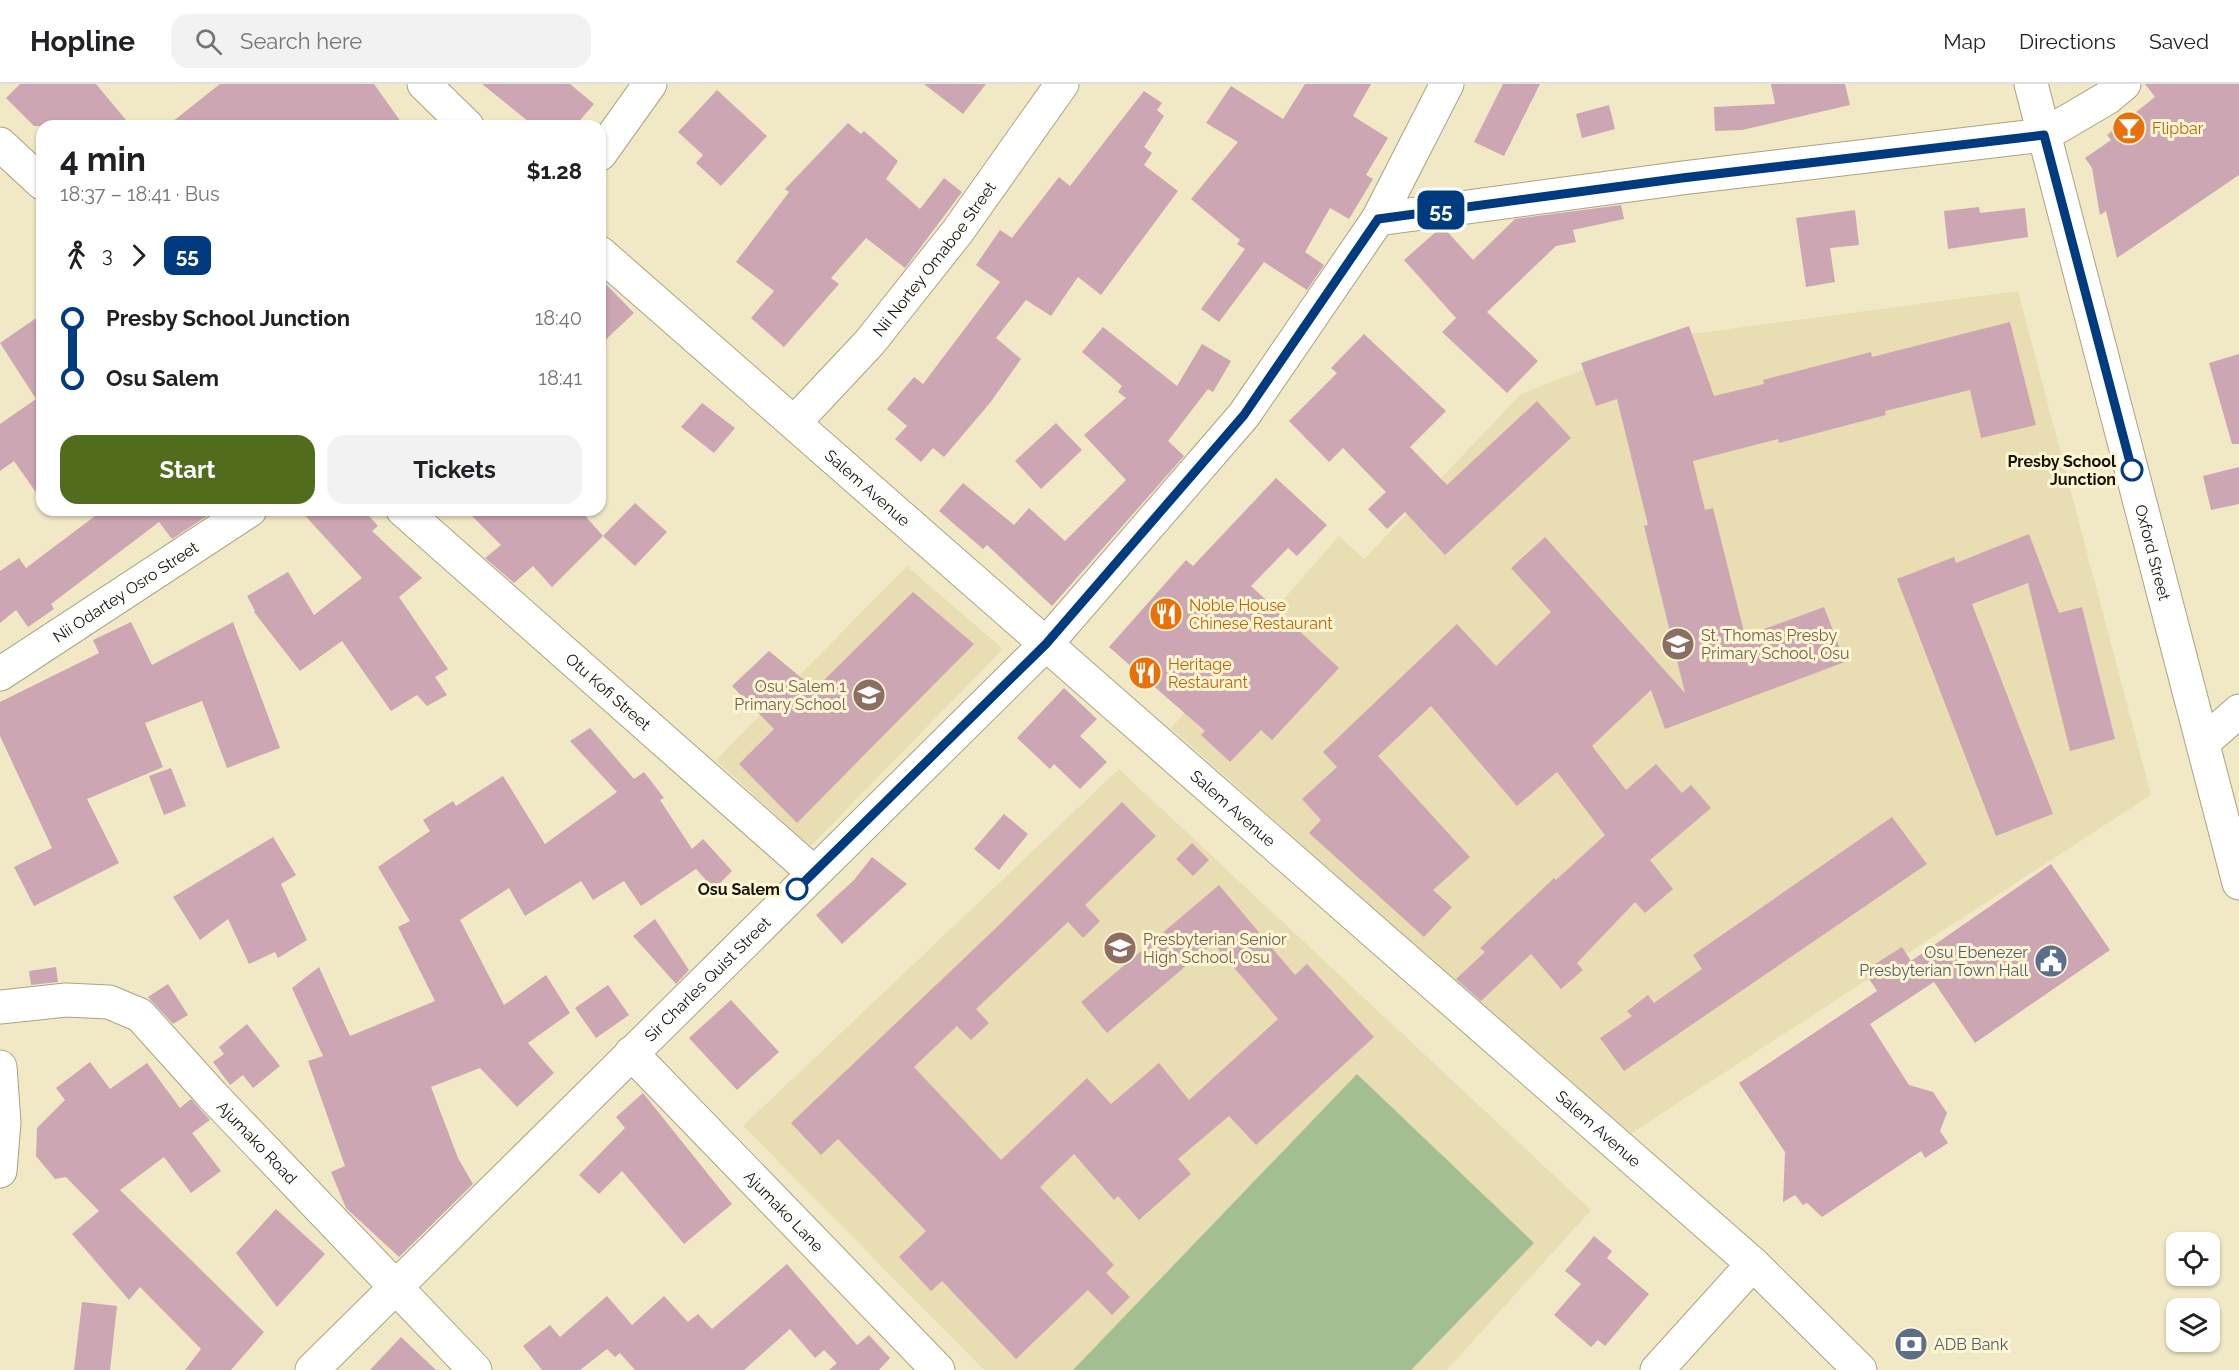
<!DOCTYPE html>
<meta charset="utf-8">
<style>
body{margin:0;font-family:Raleway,sans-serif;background:#f2f2f2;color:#202124;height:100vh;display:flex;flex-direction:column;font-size:22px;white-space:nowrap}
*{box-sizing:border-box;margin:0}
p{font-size:20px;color:#757577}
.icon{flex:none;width:33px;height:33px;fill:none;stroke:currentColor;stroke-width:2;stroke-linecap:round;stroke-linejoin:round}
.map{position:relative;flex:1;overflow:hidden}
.sheet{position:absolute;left:36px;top:36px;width:570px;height:396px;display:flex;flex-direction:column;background:#fff;border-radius:18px;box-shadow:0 2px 4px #0004}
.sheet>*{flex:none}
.badge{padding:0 12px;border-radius:9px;font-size:21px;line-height:39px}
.fabs{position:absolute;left:2166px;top:1148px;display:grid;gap:12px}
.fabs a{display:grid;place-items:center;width:54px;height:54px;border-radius:12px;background:#fff;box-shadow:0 2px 4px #0004;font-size:30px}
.map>.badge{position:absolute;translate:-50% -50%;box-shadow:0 0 0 3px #fff}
.legs{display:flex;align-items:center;gap:9px;height:66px;padding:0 24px;font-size:20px}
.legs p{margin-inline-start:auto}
.headline{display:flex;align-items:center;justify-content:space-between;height:102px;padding:0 24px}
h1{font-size:33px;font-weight:700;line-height:45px}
.action{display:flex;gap:12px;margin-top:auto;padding:12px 24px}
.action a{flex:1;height:69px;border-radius:18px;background:#526c1e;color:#fff;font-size:24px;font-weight:700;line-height:69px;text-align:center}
.action a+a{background:#f2f2f2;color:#202124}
ul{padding:0 24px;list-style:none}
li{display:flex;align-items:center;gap:21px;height:60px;font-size:22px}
li i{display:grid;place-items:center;width:9px;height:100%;margin:0 8px;background:currentColor}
li i::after{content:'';width:15px;height:15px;margin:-8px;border:4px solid;border-radius:50%;background:#fff}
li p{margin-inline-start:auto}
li:first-child i{background:linear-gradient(#0000 50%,currentColor 0)}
li:last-child i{background:linear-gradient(currentColor 50%,#0000 0)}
header{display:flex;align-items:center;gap:36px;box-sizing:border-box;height:84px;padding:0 30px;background:#fff;border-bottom:2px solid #e0e0e0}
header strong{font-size:28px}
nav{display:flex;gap:33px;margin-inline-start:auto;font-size:21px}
.search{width:420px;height:54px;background:#f2f2f2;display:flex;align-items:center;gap:15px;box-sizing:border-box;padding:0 21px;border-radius:18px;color:#757577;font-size:22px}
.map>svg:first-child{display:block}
.built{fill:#e9deb3}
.green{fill:#a3bf91}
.building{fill:#cca6b3}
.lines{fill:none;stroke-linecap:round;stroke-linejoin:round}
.minor-casing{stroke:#aaa281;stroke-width:35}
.secondary-casing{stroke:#aaa281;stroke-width:35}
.minor{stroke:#fff;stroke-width:33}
.secondary{stroke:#fff;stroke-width:33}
.line-1-casing{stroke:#fff;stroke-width:14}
.line-1{stroke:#003b80;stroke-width:9}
.stop-1-dot{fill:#fff;stroke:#003b80;stroke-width:3}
.labels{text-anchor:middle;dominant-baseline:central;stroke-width:6;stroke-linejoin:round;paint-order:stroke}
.food-label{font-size:16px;fill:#c56008;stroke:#fff6d3;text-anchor:start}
.street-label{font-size:16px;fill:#161307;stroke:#fff6d3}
.stop-label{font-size:16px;font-weight:bold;fill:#161307;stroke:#fff6d3;text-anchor:end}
.education-label{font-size:16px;fill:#785e54;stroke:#fff6d3;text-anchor:start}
.service-label{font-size:16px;fill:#4e5e75;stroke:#fff6d3;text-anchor:end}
</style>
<header>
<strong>Hopline</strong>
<div class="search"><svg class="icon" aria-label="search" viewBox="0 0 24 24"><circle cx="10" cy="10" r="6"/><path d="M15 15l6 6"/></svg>Search here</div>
<nav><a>Map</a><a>Directions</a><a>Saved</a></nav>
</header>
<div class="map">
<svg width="2239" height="1286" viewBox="0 0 2239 1286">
<rect width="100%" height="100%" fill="#f1e9c6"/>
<!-- built -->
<path class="built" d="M2018,207L2151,711L1627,1052L1171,644L1339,452L1364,475L1521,310L1667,253Z
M907,482L1003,565L810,763L716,676Z
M1119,685L1591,1126L1447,1286H984L743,1042Z"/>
<!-- green -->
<path class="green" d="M1357,990L1534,1159L1411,1286H1073Z"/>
<!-- building -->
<path class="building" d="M20,0H96L131,42H34L6,14Z
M220,0H374L404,42H167Z
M482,0H570L594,20L575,42H534Z
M924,0H986L963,30Z
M1305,0H1371L1353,32L1388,54L1366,91L1373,95L1349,135L1330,124L1305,168L1324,181L1307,206L1264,178L1219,238L1201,225L1245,165L1237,160L1240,156L1191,115L1238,58L1206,39L1231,2L1283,35Z
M1503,0H1540L1504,72L1474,58Z
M1771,0H1845L1850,21L1742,46L1715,47L1714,23L1775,20Z
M2145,0H2239V91L2117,174L2106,127L2100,131L2092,84L2085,74L2111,56L2107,51L2155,13Z
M717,6L767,52L721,102L696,79L703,71L678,48Z
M1144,7L1162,19L1157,26L1164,32L1144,63L1152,69L1144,81L1178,107L1101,211L1078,193L1051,232L1026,216L996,254L1021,275L990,319L944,373L933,364L921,378L895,355L907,342L887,325L914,293L923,300L1000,198L976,181L1000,146L1012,154L1059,93L1070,102Z
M1609,21L1615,45L1582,54L1576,30Z
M848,39L861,50L864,47L898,77L886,95L920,125L944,94L962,108L905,184L866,154L831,194L839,200L784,263L751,234L774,207L736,178L789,108L785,105Z
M1621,121L1624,135L1573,146L1576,158L1556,162L1487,228L1538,277L1507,309L1442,248L1456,234L1404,176L1438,146L1445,145L1473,176L1515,135Z
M1979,123L1980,129L2025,124L2028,153L1948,165L1944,127Z
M1855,126L1859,161L1830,164L1835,198L1806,203L1796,134Z
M600,194L634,229L600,261Z
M42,230V417L14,377L0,387V340L36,315L0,259Z
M2010,238L2036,341L1981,354L1970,306L1885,327L1886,331L1779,359L1778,355L1693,377L1705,426L1713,424L1745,552L1824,523L1845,578L1665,645L1651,606L1592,662L1626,706L1656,680L1682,709L1691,701L1711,724L1650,776L1673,805L1645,829L1635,818L1577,879L1583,886L1561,905L1531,870L1481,917L1456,895L1485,868L1480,864L1554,794L1556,796L1605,751L1557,688L1517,722L1431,622L1378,672L1470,773L1433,806L1452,823L1424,853L1309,749L1321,736L1302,715L1337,683L1323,668L1457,540L1496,582L1551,528L1511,484L1545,453L1685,609L1644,442L1648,441L1617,315L1596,322L1581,279L1689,242L1714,312L1764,300L1763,296L1871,268L1872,273Z
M1103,243L1177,302L1202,260L1231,277L1213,308L1208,305L1168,357L1184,372L1052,522L987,461L983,465L939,427L963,399L1014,441L1029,424L1065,457L1126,396L1084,351L1126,314L1118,308L1122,302L1082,268Z
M1364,250L1446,327L1410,363L1447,401L1537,317L1571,354L1445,471L1405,428L1387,445L1368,425L1386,408L1343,364L1329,378L1289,337L1337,289L1331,284Z
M2239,270V360H2232L2209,279Z
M702,319L735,344L714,369L681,343Z
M1056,339L1082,366L1041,405L1015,377Z
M2239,383V420L2211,426L2203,392Z
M1276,394L1327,441L1297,472L1288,464L1251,502L1339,584L1272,656L1261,646L1230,678L1201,651L1205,647L1109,563L1186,476L1193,482Z
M635,419L667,448L635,482L603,452Z
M103,426H216L172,455L159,438L51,520L54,525L28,543L16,526L0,539V487L19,474L26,484Z
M300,426H364L378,442L372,447L422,494L399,513L448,585L435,593L447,611L427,622L417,611L391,627L342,557L300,587L254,528L255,527L247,512L288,488L314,531L362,494Z
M466,426H580L603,452L552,503L533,482L514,499L485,474L501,461Z
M2029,450L2059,529L2082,523L2115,655L2070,667L2028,499L1972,520L2053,730L1996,752L1897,495L1954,473L1956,479Z
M913,508L974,560L797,739L739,680L774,645L732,602L769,567L815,605Z
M131,538L152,581L233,538L280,664L227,684L202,617L145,639L163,683L87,715L119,779L34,822L14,783L52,764L0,652V618L99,569L93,556Z
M1064,604L1097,635L1080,652L1107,678L1080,705L1054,680L1050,685L1017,654Z
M590,644L634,695L644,688L664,714L660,716L692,765L703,755L732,787L714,805L696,785L641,822L624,797L593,816L581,797L525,832L509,804L460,836L504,921L546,891L570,929L528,959L554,989L517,1023L480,984L431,1003L458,1074L473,1100L399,1173L346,1124L331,1088L345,1082L308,977L323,972L292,904L319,883L350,952L435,917L398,843L410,837L378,783L430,747L423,736L453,717L456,722L503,692L545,760L617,708L570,657Z
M171,684L186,722L164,731L149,692Z
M1122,718L1156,752L1085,821L1100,837L1083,854L1068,838L976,925L989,939L971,956L957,942L914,983L1001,1076L1087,994L1111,1020L1159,979L1189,1016L1278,935L1213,859L1107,949L1081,918L1219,801L1295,891L1307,880L1374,953L1256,1061L1229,1032L1178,1075L1191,1090L1139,1136L1118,1112L1114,1116L1074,1070L1040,1103L1114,1181L1106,1189L1130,1213L1112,1231L1088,1206L1016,1275L942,1197L931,1207L899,1173L926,1147L838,1055L821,1071L791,1039L997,843Z
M1004,730L1028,750L999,786L974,765Z
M1892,733L1927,780L1624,987L1600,954L1632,932L1627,927L1648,911L1654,919L1702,885L1693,871Z
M273,753L296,791L281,800L307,856L278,874L275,868L249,880L228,835L200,856L173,813Z
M1192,759L1209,776L1193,792L1176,775Z
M872,773L907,800L842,860L816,831L854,796Z
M2051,780L2110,866L1975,959L1934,898L1870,940L1909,1001L1933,1008L1947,1029L1940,1047L1948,1059L1925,1074L1921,1067L1822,1133L1807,1119L1803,1121L1795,1111L1783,1118L1785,1068L1739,999L1877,907L1864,887L1902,863L1911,877Z
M655,835L689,886L676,900L633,852Z
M56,883L58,898L31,901L29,887Z
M168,900L188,931L173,940L148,913Z
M608,901L629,931L596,954L575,924Z
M731,916L779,968L737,1006L689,954Z
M247,940L280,982L253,1004L243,991L230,1001L213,978L224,970L219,963Z
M90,978L110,1005L147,979L180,1024L191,1015L210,1036L192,1049L221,1087L191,1109L164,1073L120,1106L264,1248L231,1286H185L201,1265L140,1203L129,1216L72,1150L99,1127L66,1093L55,1095L36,1072L37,1044L65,1016L56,1004Z
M643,1009L732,1120L684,1160L622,1087L599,1110L579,1091L625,1044L616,1033Z
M276,1125L325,1170L277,1223L236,1169Z
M1594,1152L1612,1167L1607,1174L1649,1210L1605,1262L1598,1256L1591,1263L1554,1231L1581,1200L1565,1187Z
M787,1180L857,1261L869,1251L890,1274L879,1286H829L837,1279L824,1266L815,1274L790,1245L744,1286H635L620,1269L615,1273L607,1265L580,1286H542L523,1262L550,1241L560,1253L607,1212L632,1241L664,1212L688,1238L698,1230L712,1245Z
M82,1218L117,1222L110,1286H74Z
M401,1253L436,1286H370Z"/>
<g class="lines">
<defs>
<g id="minor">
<path d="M424,0L467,42"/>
<path d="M0,60L42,99"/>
<path d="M600,70L650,0"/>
<path d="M1378,135L1682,94L2044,51L2107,14L2124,0"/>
<path id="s1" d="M600,169L1753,1180L1860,1286"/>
<path id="s2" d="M794,339L870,258L958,147L1062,0"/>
<path id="s3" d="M403,426L814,789"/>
<path id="s4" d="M0,590L250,426"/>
<path d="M2204,658L2239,627"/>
<path id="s5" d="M0,923L66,916L109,918L140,931L212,1011L475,1286"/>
<path id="s6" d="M631,969L938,1286"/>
<path d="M0,983L4,1038L0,1087"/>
<path id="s7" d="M312,1286L1046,560L1244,331L1378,135L1447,0"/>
<path d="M1657,1286L1753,1180"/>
</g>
<g id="secondary">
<path id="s8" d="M2031,0L2239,799"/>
</g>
</defs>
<!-- minor casing -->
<use href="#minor" class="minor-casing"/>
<!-- secondary casing -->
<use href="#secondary" class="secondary-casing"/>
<!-- minor -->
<use href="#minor" class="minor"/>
<!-- secondary -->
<use href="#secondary" class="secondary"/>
</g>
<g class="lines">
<defs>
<path id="line-1" d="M797,805L1046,560L1244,331L1378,135L1682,94L2044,51L2132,386"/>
</defs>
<!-- line-1 casing -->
<use href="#line-1" class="line-1-casing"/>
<!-- line-1 -->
<use href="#line-1" class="line-1"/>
</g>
<!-- icons -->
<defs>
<symbol id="bar-disc" viewBox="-11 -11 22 22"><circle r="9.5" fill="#e8710a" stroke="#fff6d3"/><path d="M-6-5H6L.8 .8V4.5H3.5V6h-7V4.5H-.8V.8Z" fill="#fff"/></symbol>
<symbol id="restaurant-disc" viewBox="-11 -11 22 22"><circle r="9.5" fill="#e8710a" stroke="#fff6d3"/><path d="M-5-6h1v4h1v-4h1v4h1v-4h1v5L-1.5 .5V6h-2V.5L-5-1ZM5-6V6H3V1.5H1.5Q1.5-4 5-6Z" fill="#fff"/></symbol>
<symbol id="school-disc" viewBox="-11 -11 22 22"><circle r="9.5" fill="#8d6e63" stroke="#fff6d3"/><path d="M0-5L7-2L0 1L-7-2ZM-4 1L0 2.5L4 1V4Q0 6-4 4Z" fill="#fff"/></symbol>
<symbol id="civic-disc" viewBox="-11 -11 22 22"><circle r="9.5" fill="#5c6f8a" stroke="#fff6d3"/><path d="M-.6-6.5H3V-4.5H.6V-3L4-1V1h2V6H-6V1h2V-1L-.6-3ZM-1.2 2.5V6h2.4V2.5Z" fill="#fff"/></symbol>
<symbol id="bank-disc" viewBox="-11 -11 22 22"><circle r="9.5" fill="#5c6f8a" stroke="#fff6d3"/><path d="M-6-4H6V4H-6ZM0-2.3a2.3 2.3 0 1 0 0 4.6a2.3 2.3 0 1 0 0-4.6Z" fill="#fff"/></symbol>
</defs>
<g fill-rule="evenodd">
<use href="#bar-disc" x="2110" y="25" width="38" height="38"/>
<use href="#restaurant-disc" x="1147" y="511" width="38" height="38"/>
<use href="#school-disc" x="1659" y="541" width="38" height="38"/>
<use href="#restaurant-disc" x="1126" y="570" width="38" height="38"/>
<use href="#school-disc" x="850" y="592" width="38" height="38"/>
<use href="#school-disc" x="1101" y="845" width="38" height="38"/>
<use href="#civic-disc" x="2032" y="858" width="38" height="38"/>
<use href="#bank-disc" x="1892" y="1241" width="38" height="38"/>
</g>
<!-- markers -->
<g class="stop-1-dot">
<circle cx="2132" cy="386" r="10"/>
<circle cx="797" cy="805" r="10"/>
</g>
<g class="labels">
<!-- food labels -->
<g class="food-label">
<text x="2152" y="44">Flipbar</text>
<text x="1189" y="521">Noble House<tspan x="1189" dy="18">Chinese Restaurant</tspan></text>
<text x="1168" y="580">Heritage<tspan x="1168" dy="18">Restaurant</tspan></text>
</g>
<!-- street labels -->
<g class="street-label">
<text stroke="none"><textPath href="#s2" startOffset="216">Nii Nortey Omaboe Street</textPath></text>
<text stroke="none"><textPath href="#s1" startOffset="356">Salem Avenue</textPath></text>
<text stroke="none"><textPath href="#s8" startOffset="484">Oxford Street</textPath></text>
<text stroke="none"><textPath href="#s4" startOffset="150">Nii Odartey Osro Street</textPath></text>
<text stroke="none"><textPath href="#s3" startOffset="274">Otu Kofi Street</textPath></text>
<text stroke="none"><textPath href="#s1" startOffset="842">Salem Avenue</textPath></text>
<text stroke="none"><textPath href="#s7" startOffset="556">Sir Charles Quist Street</textPath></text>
<text stroke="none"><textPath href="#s1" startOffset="1328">Salem Avenue</textPath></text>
<text stroke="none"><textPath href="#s5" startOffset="316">Ajumako Road</textPath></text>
<text stroke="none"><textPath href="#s6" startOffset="220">Ajumako Lane</textPath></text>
</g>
<!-- stop labels -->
<g class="stop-label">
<text x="2116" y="377">Presby School<tspan x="2116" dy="18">Junction</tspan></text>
<text x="780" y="805">Osu Salem</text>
</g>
<!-- education labels -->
<g class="education-label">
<text x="1701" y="551">St. Thomas Presby<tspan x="1701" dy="18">Primary School, Osu</tspan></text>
<text x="846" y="602" text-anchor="end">Osu Salem 1<tspan x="846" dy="18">Primary School</tspan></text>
<text x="1143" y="855">Presbyterian Senior<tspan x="1143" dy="18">High School, Osu</tspan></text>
</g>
<!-- service labels -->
<g class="service-label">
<text x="2028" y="868">Osu Ebenezer<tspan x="2028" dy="18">Presbyterian Town Hall</tspan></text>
<text x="1934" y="1260" text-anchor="start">ADB Bank</text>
</g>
</g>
</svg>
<div class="fabs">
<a><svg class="icon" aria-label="locate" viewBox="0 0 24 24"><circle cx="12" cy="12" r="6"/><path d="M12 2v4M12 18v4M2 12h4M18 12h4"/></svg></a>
<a><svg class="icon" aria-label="layers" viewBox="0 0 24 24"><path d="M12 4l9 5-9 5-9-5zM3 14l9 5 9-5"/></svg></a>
</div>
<b class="badge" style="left:1441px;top:126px;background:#003b80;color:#fff">55</b>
<section class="sheet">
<div class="headline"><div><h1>4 min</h1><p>18:37 – 18:41 · Bus</p></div><b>$1.28</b></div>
<div class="legs"><svg class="icon" aria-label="walk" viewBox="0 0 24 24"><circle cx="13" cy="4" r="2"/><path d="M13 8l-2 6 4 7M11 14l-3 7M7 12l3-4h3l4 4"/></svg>3<svg class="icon" aria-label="forward" viewBox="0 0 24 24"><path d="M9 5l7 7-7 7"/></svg><b class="badge" style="background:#003b80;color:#fff">55</b></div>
<ul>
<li><i style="color:#003b80"></i><b>Presby School Junction</b><p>18:40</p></li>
<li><i style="color:#003b80"></i><b>Osu Salem</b><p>18:41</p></li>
</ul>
<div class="action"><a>Start</a><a>Tickets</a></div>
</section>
</div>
